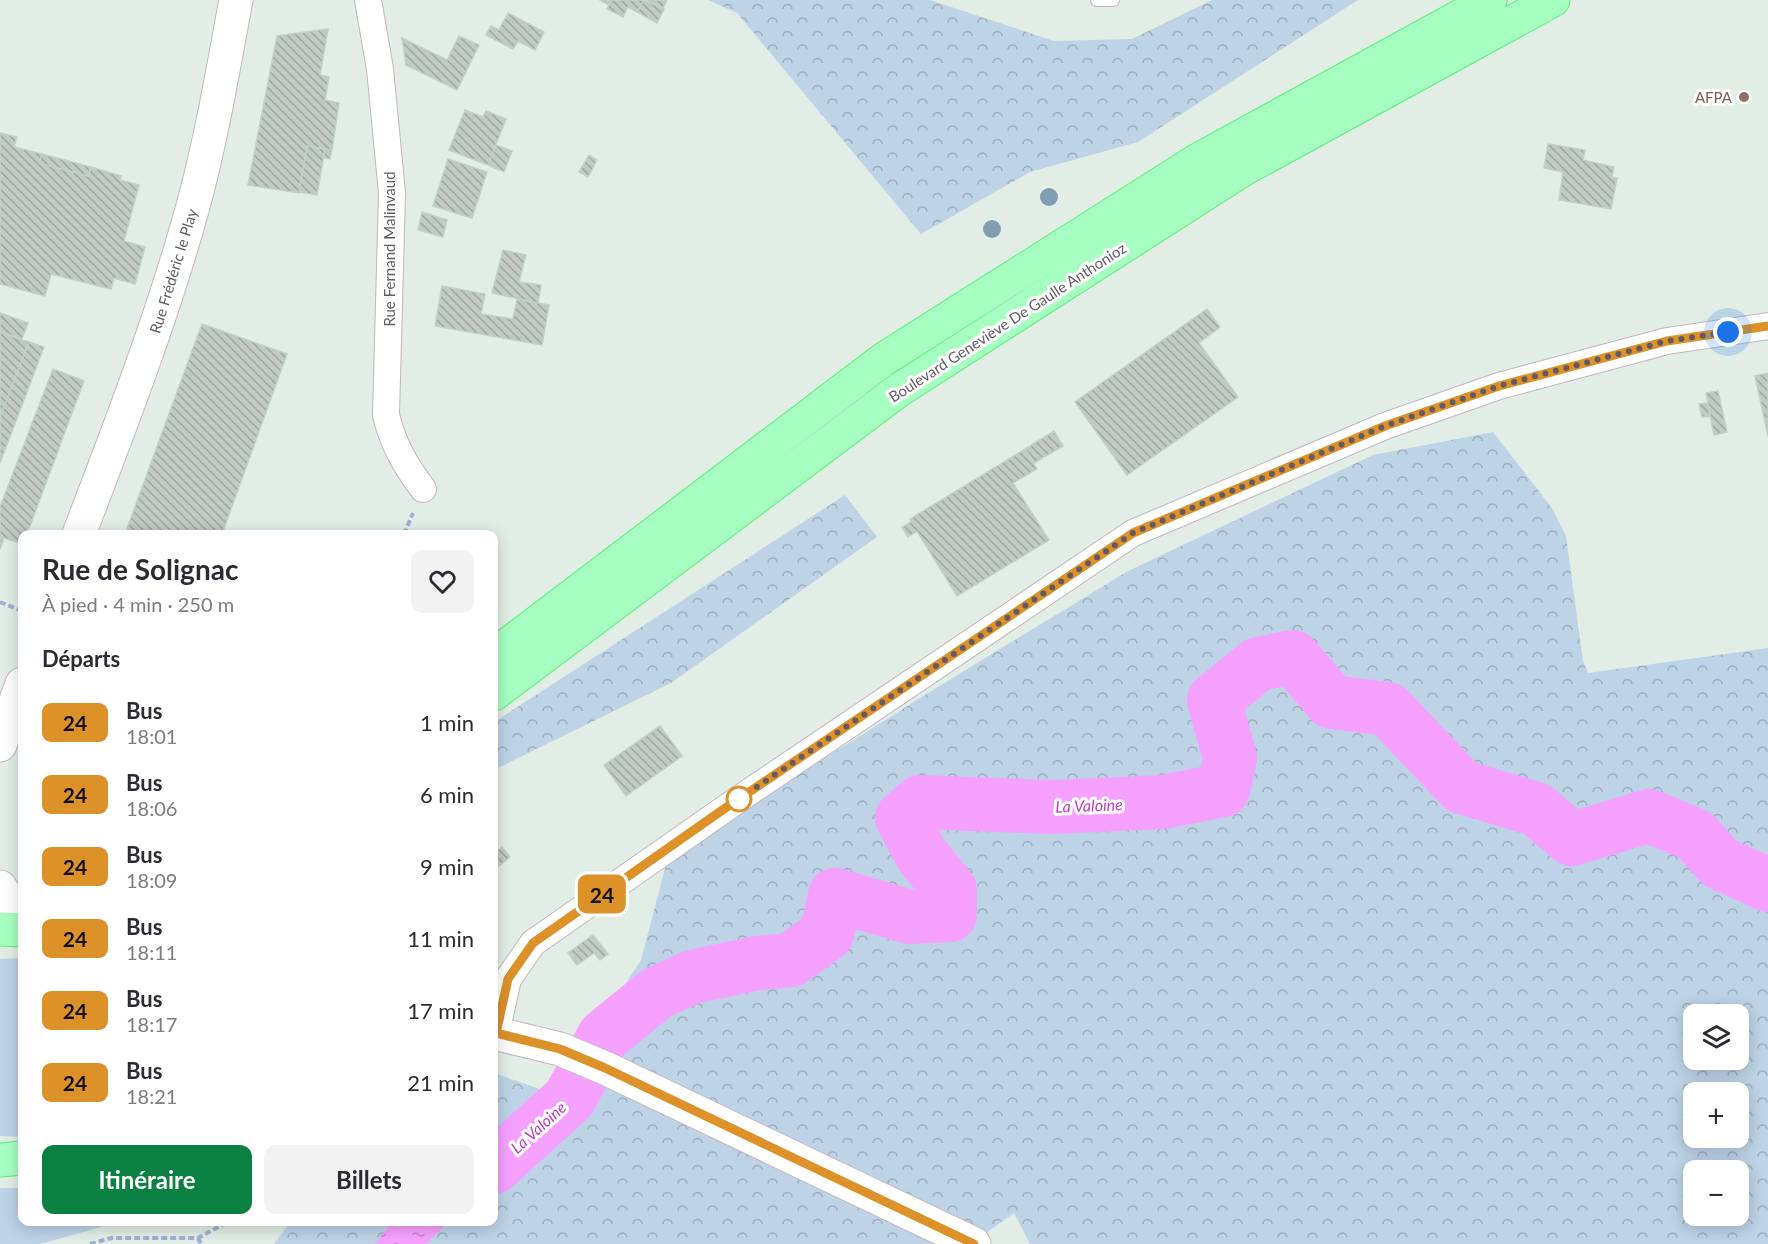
<!DOCTYPE html>
<html lang="fr">
<meta charset="utf-8">
<style>
body{margin:0;font-family:Lato,sans-serif;background:#f2f2f3;color:#2b2b33;height:100vh;display:flex;flex-direction:column;font-size:22px;white-space:nowrap}
*{box-sizing:border-box;margin:0}
p{font-size:20px;color:#7c7c81}
.icon{flex:none;width:33px;height:33px;fill:none;stroke:currentColor;stroke-width:2;stroke-linecap:round;stroke-linejoin:round}
.map{position:relative;flex:1;overflow:hidden}
.details{position:absolute;left:18px;top:530px;width:480px;height:696px;display:flex;flex-direction:column;background:#fff;border-radius:12px;box-shadow:0 3px 15px #0003}
.details>*{flex:none}
.badge{padding:0 12px;border-radius:9px;font-size:21px;line-height:39px}
.fabs{position:absolute;left:1683px;top:1004px;display:grid;gap:12px}
.fabs a{display:grid;place-items:center;width:66px;height:66px;border-radius:12px;background:#fff;box-shadow:0 3px 15px #0003;font-size:30px}
.you{position:absolute;width:30px;height:30px;margin:-15px;border:4px solid #fff;border-radius:50%;background:#1a73e8;box-shadow:0 0 0 9px #1a73e833}
.map>.badge{position:absolute;translate:-50% -50%;box-shadow:0 0 0 3px #fff}
h2{padding:0 24px;font-size:22px;line-height:54px}
.round{display:grid;place-items:center;flex:none;width:63px;height:63px;border-radius:12px;background:#f2f2f3}
.head{display:flex;align-items:center;justify-content:space-between;height:102px;padding:0 24px}
h1{font-size:28px;font-weight:700;line-height:45px}
.cta{display:flex;gap:12px;margin-top:auto;padding:12px 24px}
.cta a{flex:1;height:69px;border-radius:12px;background:#0b8043;color:#fff;font-size:24px;font-weight:700;line-height:69px;text-align:center}
.cta a+a{background:#f2f2f3;color:#2b2b33}
ul{padding:0;list-style:none}
li{display:flex;align-items:center;gap:18px;height:72px;padding:0 24px}
li div{flex:1}
li b{display:block;font-size:22px}
li em{font-style:normal}
li .badge{min-width:66px;font-weight:700;text-align:center}
.map>svg:first-child{display:block}
.green{fill:#bed3e6}
.forest{fill:url(#forest-crowns);fill-rule:evenodd}
.water{fill:url(#water-ripples)}
.lines{fill:none;stroke-linecap:round;stroke-linejoin:round}
.river{stroke:#f6a1ff;stroke-width:54}
.building{fill:url(#building-back-hatch);stroke:#c0d2c3;stroke-width:1.5}
.lane-casing{stroke:#bfb7be;stroke-width:14}
.street-casing{stroke:#bfb7be;stroke-width:28}
.secondary-casing{stroke:#c1b8c0;stroke-width:35}
.primary-casing{stroke:#55f374;stroke-width:35}
.path{stroke:#a1afd8;stroke-width:4;stroke-dasharray:6 3;stroke-linecap:butt}
.lane{stroke:#fff;stroke-width:12}
.street{stroke:#fff;stroke-width:26}
.secondary{stroke:#fff;stroke-width:33}
.primary{stroke:#a6ffc1;stroke-width:33}
.tree{fill:#829eb2}
.line-casing{stroke:#fff;stroke-width:14}
.line{stroke:#dc9129;stroke-width:9}
.walk{stroke:#635a63;stroke-width:6;stroke-dasharray:0 10.8}
.education-dot{fill:#8d6e63;stroke:#fff;stroke-width:2}
.stop-dot{fill:#fff;stroke:#dc9129;stroke-width:3}
.labels{text-anchor:middle;dominant-baseline:central;stroke-width:6;stroke-linejoin:round;paint-order:stroke}
.education-label{font-size:15px;fill:#785e54;stroke:#fff;text-anchor:end}
.street-label{font-size:15px;fill:#635a63;stroke:#fff}
.water-label{font-size:16px;font-style:italic;fill:#ba3fbc;stroke:#fff}
</style>
<div class="map">
<svg width="1768" height="1244" viewBox="0 0 1768 1244">
<defs>
<pattern id="forest-crowns" width="20" height="18" patternUnits="userSpaceOnUse" patternTransform="scale(1.5)"><rect width="20" height="18" fill="#bed3e6"/><path d="M2 6a3 3 0 1 1 6 0M12 15a3 3 0 1 1 6 0" fill="none" stroke="#9eaebe"/></pattern>
<pattern id="water-ripples" width="26" height="14" patternUnits="userSpaceOnUse" patternTransform="scale(1.5)"><rect width="26" height="14" fill="#f6a1ff"/><path d="M2 4q2-2 4 0t4 0M15 11q2-2 4 0t4 0" fill="none" stroke="#cb86d2"/></pattern>
<pattern id="building-back-hatch" width="6" height="6" patternUnits="userSpaceOnUse" patternTransform="scale(1.5)"><rect width="6" height="6" fill="#c1cac2"/><path d="M-1 5l2 2M0 0l6 6M5-1l2 2" fill="none" stroke="#a0a7a1"/></pattern>
</defs>
<rect width="100%" height="100%" fill="#e2eee5"/>
<!-- green -->
<path class="green" d="M22,958V1137L0,1136V959Z
M0,1188H22V1221H123L40,1244H0Z"/>
<!-- forest -->
<path class="forest" d="M708,0H930L1054,41L1132,39L1212,0H1358L1138,142L1030,172L921,234L737,13Z
M1493,432L1552,508L1566,536L1583,661L1588,673L1768,648V1244H1030L1014,1213L971,1244H274L291,1221H494V1073L554,1094L641,960L668,857L928,693L1128,571L1373,455ZM1694,1014H1738V1059H1694ZM1694,1092H1738V1137H1694ZM1694,1170H1738V1215H1694Z
M845,495L877,537L671,683L494,770V722Z"/>
<!-- water -->
<path class="water" d="M563,1081L591,1093L576,1114L494,1181V1142L518,1125Z
M393,1221H449L426,1244H375Z"/>
<g class="lines">
<!-- river -->
<path class="river" d="M494,1167L569,1099L604,1036L657,993L692,977L758,963L791,960L827,934L835,895L910,917L950,915V890L921,854L902,818L920,802L1053,807L1163,802L1223,790L1230,758L1214,700L1258,664L1293,657L1332,702L1388,709L1462,787L1536,809L1572,839L1649,816L1695,835L1720,863L1768,885"/>
</g>
<!-- building -->
<path class="building" d="M600,0H644L637,12L628,7L623,17L607,9L609,5Z
M644,0L664,9L657,23L637,12Z
M647,0H667L663,8Z
M508,13L544,32L535,50L518,41L513,49L486,35L491,26L499,30Z
M328,29L320,75L329,77L325,100L339,103L332,150L307,146L299,193L248,185L277,36Z
M459,36L479,45L457,90L406,65L402,38L447,60Z
M465,110L483,117L486,111L506,119L488,165L449,150Z
M0,133L17,137L14,147L42,154L39,163L88,176L91,167L121,176L120,180L139,185L124,241L145,247L135,284L114,278L111,289L51,274L45,296L0,284Z
M1548,144L1585,150L1583,160L1614,167L1612,177L1617,178L1611,209L1559,200L1563,172L1544,168Z
M496,145L512,151L504,172L488,165Z
M307,146L325,149L317,195L299,192Z
M325,149L332,150L330,159L324,158Z
M42,154L91,167L88,176L39,163Z
M589,155L597,160L588,177L579,172Z
M448,159L487,172L472,218L433,206Z
M422,212L447,220L443,237L418,230Z
M503,250L526,255L519,282L541,285L538,303L492,293Z
M442,286L485,294L481,314L513,319L517,299L549,305L542,345L435,326Z
M1207,309L1220,327L1199,343L1238,397L1127,475L1075,402Z
M0,313L28,323L22,339L0,332Z
M202,324L287,354L222,534H125Z
M0,332L29,342L0,417Z
M29,342L44,347L0,463V417Z
M53,369L84,381L27,534H22V544L4,538L0,549V507Z
M1768,373V436L1755,376Z
M1718,391L1727,432L1714,435L1706,393Z
M1707,403L1710,416L1702,417L1699,404Z
M1054,431L1063,446L1034,463L1025,449Z
M1025,449L1037,469L1013,483L1049,540L957,596L917,531L908,537L902,527L911,522L910,519Z
M660,726L682,756L626,796L604,765Z
M502,847L510,857L494,870V853Z
M593,935L608,954L600,960L594,953L577,965L568,953Z"/>
<g class="lines">
<defs>
<path id="lane" d="M1097,0H1113"/>
<path id="street" d="M368,0L380,69L392,193L386,415C393,444 405,465 423,489
M496,1033L508,979L533,943L739,799L1133,533L1385,426L1499,386L1667,341L1768,326"/>
<path id="secondary" d="M79,534C120,427 161,321 192,210C211,141 223,70 236,0
M0,745L22,684
M0,887L22,921
M494,1033L560,1049L605,1068L974,1244"/>
<path id="primary" d="M494,655L884,359L1198,160L1490,0
M494,694L899,390L1242,170L1553,0
M0,929L22,930
M0,1160L22,1158"/>
</defs>
<!-- lane casing -->
<use href="#lane" class="lane-casing"/>
<!-- street casing -->
<use href="#street" class="street-casing"/>
<!-- secondary casing -->
<use href="#secondary" class="secondary-casing"/>
<!-- primary casing -->
<use href="#primary" class="primary-casing"/>
<!-- path -->
<path class="path" d="M404,534L413,513
M0,602L22,611
M198,1238L201,1244
M90,1244L111,1238H198L229,1221"/>
<!-- lane -->
<use href="#lane" class="lane"/>
<!-- street -->
<use href="#street" class="street"/>
<!-- secondary -->
<use href="#secondary" class="secondary"/>
<!-- primary -->
<use href="#primary" class="primary"/>
</g>
<!-- trees -->
<g class="tree">
<circle cx="1049" cy="197" r="9"/>
<circle cx="992" cy="229" r="9"/>
</g>
<g class="lines">
<defs>
<path id="line" d="M974,1244L605,1068L560,1049L496,1033L508,979L533,943L721,811L1133,533L1385,426L1499,386L1667,341L1768,326"/>
</defs>
<!-- line casing -->
<use href="#line" class="line-casing"/>
<!-- line -->
<use href="#line" class="line"/>
<!-- walk -->
<path class="walk" d="M739,799L1133,533L1385,426L1499,386L1667,341L1728,332"/>
</g>
<!-- markers -->
<circle class="education-dot" cx="1744" cy="97" r="6"/>
<circle class="stop-dot" cx="739" cy="799" r="12"/>
<g class="labels">
<!-- education labels -->
<g class="education-label">
<text x="1732" y="97">AFPA</text>
</g>
<!-- street labels -->
<g class="street-label">
<text transform="translate(389 249) rotate(-90)">Rue Fernand Malinvaud</text>
<text transform="translate(173 271) rotate(-73)">Rue Frédéric le Play</text>
<text transform="translate(1007 322) rotate(-33)">Boulevard Geneviève De Gaulle Anthonioz</text>
</g>
<!-- water labels -->
<g class="water-label">
<text transform="translate(1089 805) rotate(-2)">La Valoine</text>
<text transform="translate(538 1127) rotate(-42)">La Valoine</text>
</g>
</g>
</svg>
<div class="fabs">
<a><svg class="icon" aria-label="layers" viewBox="0 0 24 24"><path d="M12 4l9 5-9 5-9-5zM3 14l9 5 9-5"/></svg></a>
<a>+</a>
<a>−</a>
</div>
<div class="you" style="left:1728px;top:332px"></div>
<b class="badge" style="left:602px;top:894px;background:#dc9129;color:#111">24</b>
<section class="details">
<div class="head"><div><h1>Rue de Solignac</h1><p>À pied · 4 min · 250 m</p></div><a class="round"><svg class="icon" aria-label="heart" viewBox="0 0 24 24"><path d="M12 20l-8-8c-3-5 5-10 8-4 3-6 11-1 8 4z"/></svg></a></div>
<h2>Départs</h2>
<ul>
<li><span class="badge" style="background:#dc9129;color:#111">24</span><div><b>Bus</b><p>18:01</p></div><em>1 min</em></li>
<li><span class="badge" style="background:#dc9129;color:#111">24</span><div><b>Bus</b><p>18:06</p></div><em>6 min</em></li>
<li><span class="badge" style="background:#dc9129;color:#111">24</span><div><b>Bus</b><p>18:09</p></div><em>9 min</em></li>
<li><span class="badge" style="background:#dc9129;color:#111">24</span><div><b>Bus</b><p>18:11</p></div><em>11 min</em></li>
<li><span class="badge" style="background:#dc9129;color:#111">24</span><div><b>Bus</b><p>18:17</p></div><em>17 min</em></li>
<li><span class="badge" style="background:#dc9129;color:#111">24</span><div><b>Bus</b><p>18:21</p></div><em>21 min</em></li>
</ul>
<div class="cta"><a>Itinéraire</a><a>Billets</a></div>
</section>
</div>
